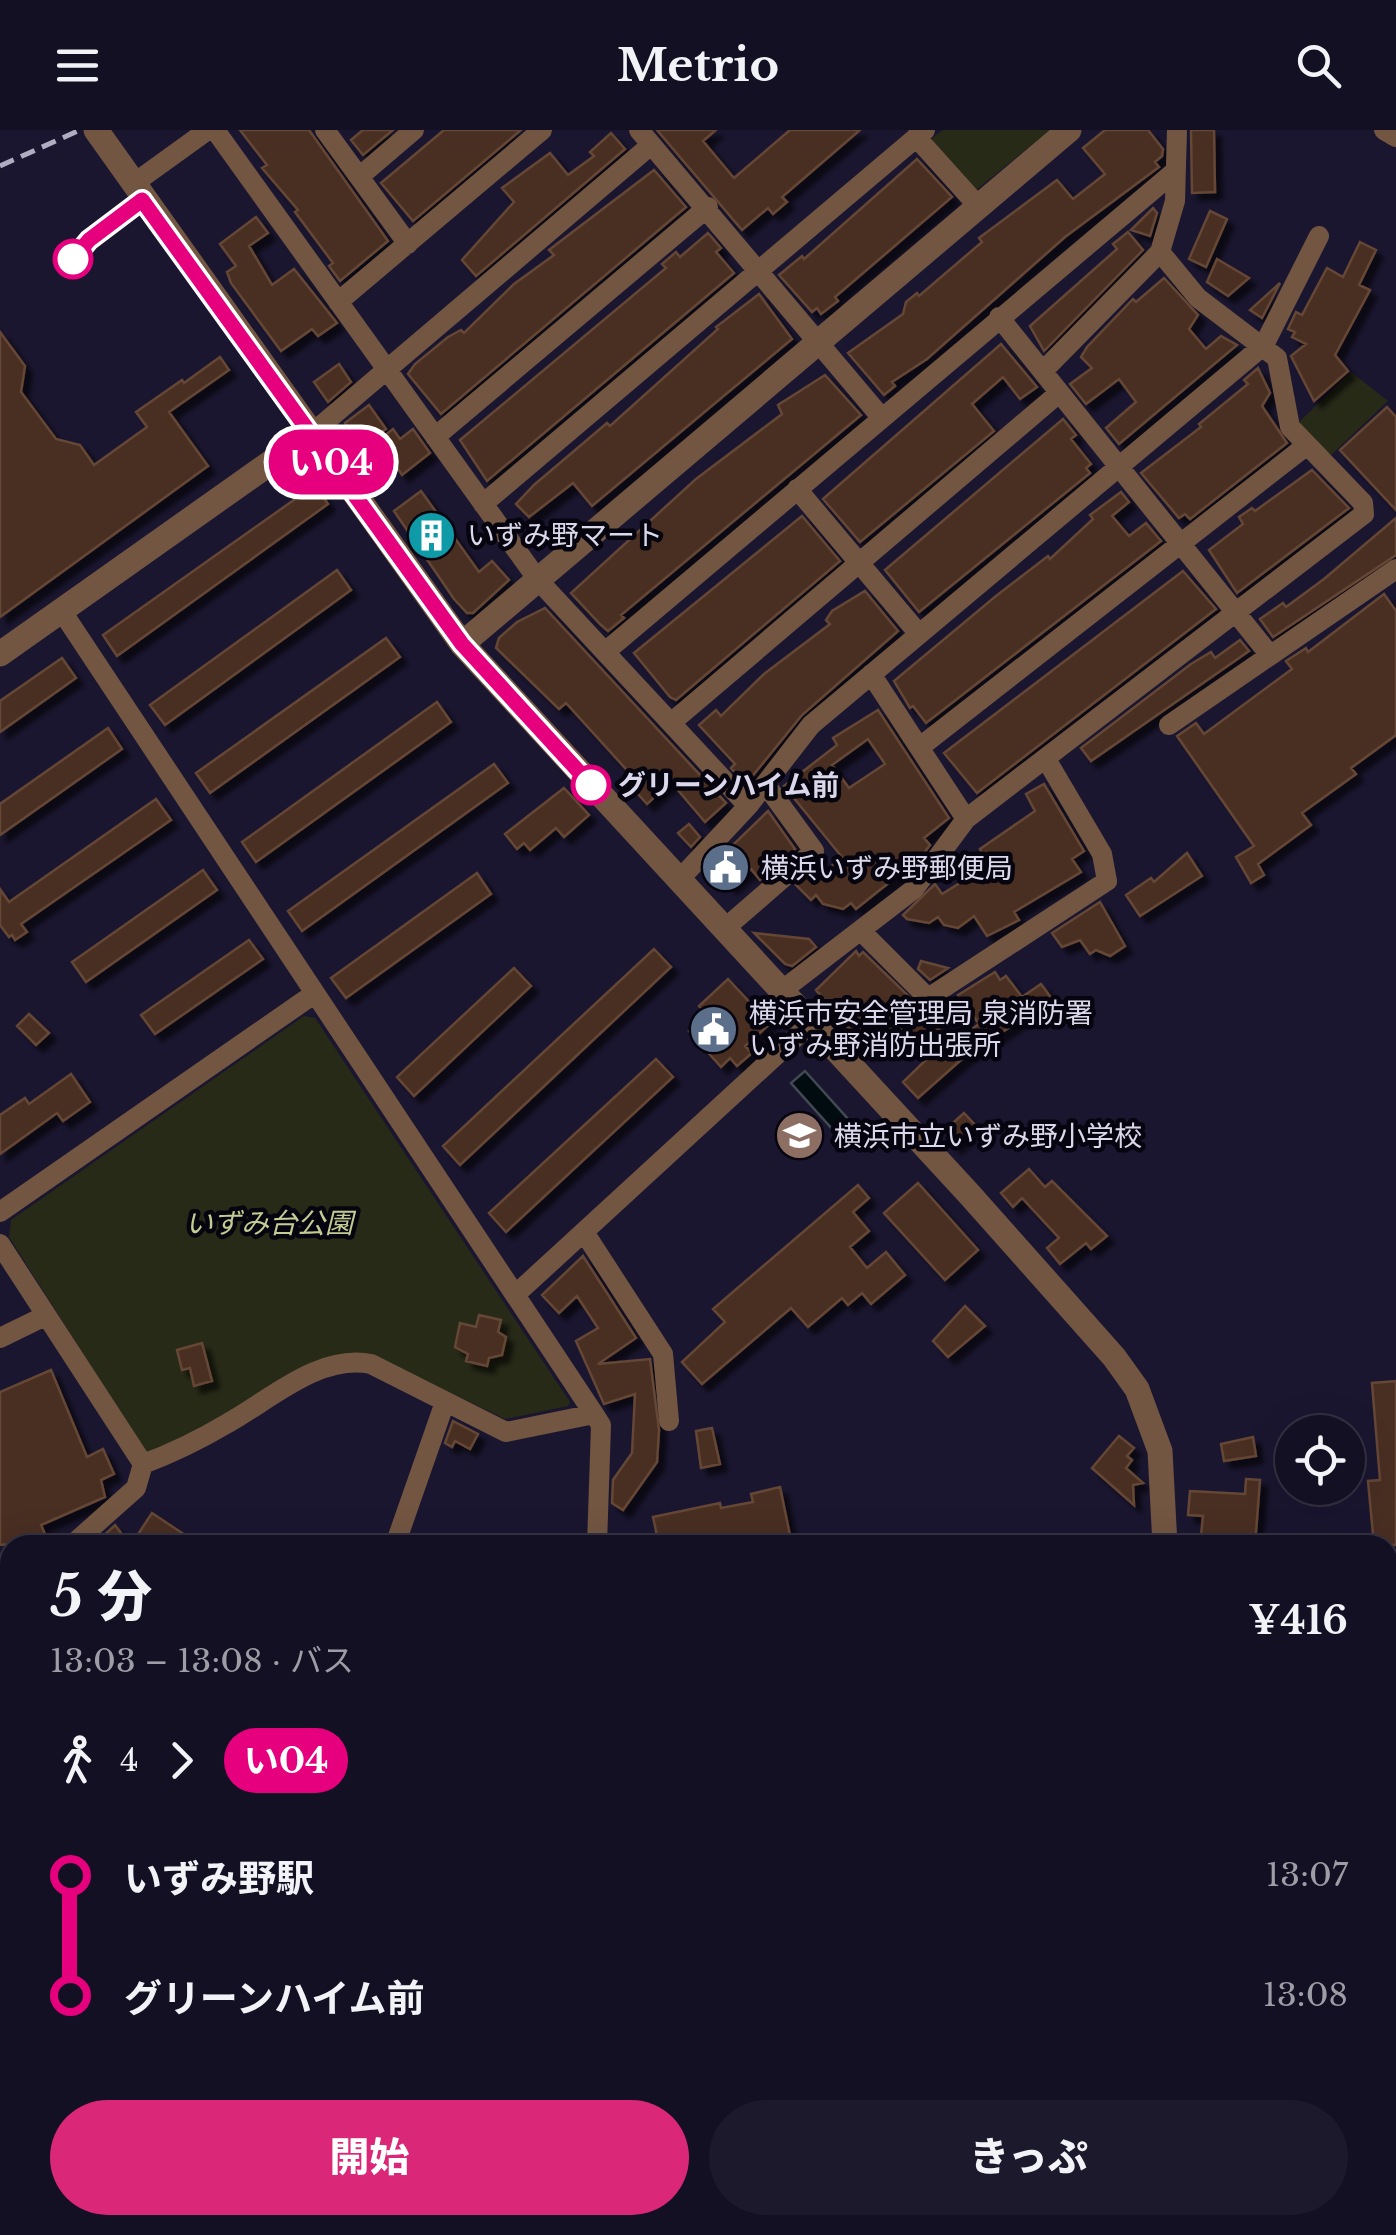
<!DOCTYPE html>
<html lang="ja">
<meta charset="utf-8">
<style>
body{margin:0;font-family:"Libre Baskerville","Noto Sans JP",serif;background:#1d192c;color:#f1f3f6;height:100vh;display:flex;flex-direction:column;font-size:38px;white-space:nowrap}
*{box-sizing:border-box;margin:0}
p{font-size:32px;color:#9d9da6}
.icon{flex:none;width:55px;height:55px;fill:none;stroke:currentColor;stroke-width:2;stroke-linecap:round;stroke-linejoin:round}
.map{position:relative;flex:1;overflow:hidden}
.side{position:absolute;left:0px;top:1405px;width:1398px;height:700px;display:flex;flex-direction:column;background:#141024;border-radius:30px 30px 0 0;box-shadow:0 10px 40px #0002,0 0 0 2px #333041}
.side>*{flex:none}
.badge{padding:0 20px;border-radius:32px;font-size:35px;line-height:65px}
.controls{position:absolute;left:1275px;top:1285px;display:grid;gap:20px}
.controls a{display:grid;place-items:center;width:90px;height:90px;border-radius:50%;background:#141024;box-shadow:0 10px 40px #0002,0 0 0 2px #333041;font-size:50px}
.map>.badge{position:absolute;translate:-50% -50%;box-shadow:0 0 0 5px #fff}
.legs{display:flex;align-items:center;gap:15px;height:110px;padding:0 50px;font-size:32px}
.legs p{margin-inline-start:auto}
.headline{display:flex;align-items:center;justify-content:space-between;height:170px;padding:0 50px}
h1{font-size:55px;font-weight:800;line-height:75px}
.action{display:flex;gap:20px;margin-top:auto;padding:20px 50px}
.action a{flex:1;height:115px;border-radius:60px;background:#db2777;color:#fff;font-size:40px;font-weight:800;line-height:115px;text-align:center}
.action a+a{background:#1d192c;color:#f1f3f6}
ul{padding:0 50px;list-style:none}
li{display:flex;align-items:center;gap:35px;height:120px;font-size:38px}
li i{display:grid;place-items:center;width:15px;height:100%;margin:0 12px;background:currentColor}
li i::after{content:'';width:25px;height:25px;margin:-12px;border:8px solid;border-radius:50%;background:#141024}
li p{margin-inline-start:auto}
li:first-child i{background:linear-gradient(#0000 50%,currentColor 0)}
li:last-child i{background:linear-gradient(currentColor 50%,#0000 0)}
header{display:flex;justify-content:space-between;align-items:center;height:130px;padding:0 50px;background:#141024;font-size:45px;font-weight:800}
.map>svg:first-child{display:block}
.green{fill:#272a17}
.water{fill:#000c10;stroke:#414951;stroke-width:2.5}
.building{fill:#4a2f20;stroke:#654636;stroke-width:2.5;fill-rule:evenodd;filter:url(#shadow)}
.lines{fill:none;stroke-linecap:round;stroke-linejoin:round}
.minor{stroke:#725642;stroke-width:20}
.tertiary{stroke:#725642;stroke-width:25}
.rail{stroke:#b0adc1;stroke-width:5;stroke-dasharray:15 8;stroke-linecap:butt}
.line-1-casing{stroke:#fff;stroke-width:22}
.line-1{stroke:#e6007e;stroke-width:15}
.stop-1-dot{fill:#fff;stroke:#e6007e;stroke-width:5}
.labels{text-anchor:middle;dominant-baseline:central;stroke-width:9;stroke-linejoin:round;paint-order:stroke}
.poi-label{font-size:28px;fill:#dad8ea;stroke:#06050f;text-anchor:start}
.stop-label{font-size:28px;font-weight:bold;fill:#dad8ea;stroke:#06050f;text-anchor:start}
.park-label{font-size:28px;font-style:italic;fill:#c3cc92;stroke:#06050f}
</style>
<header><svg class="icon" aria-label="menu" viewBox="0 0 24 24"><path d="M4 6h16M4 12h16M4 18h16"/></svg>Metrio<svg class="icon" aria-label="search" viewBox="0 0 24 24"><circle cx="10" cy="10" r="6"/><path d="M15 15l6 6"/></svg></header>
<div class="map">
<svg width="1396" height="2105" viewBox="0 0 1396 2105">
<defs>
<filter id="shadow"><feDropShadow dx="7" dy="7" stdDeviation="2.5" flood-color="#0009"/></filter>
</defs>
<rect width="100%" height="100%" fill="#1b1630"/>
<!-- green -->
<path class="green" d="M943,0H1050L976,60L932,15V8Z
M1351,242L1388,271L1330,326L1298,293Z
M304,886L315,888L570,1272L568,1276L505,1289L374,1226C318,1216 264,1264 218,1290C196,1303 170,1313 147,1324L9,1107L11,1090Z
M10,1747V1866L0,1884V1757Z
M768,2095H828L811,2105H773Z"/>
<!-- water -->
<path class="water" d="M805,941L848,989L834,1001L791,953Z"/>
<!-- building -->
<path class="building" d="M240,0H309L388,111L340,151L329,136L333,133L295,82L298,80L262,38L267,35Z
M363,0H393L363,25L351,10Z
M444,0H521L413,91L381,53Z
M657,0H716L703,11L734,48L790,0H860L782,67L787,72L773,84L768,78L742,100Z
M1105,0H1148L1163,19L1162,26L1155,32L1159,37L1065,107L927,229L892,252L895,256L884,265L848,223L903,184L906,172L917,163L919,166L982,112L979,108L1057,50L1073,69L1105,44L1083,18Z
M1191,0H1214L1215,62L1192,63Z
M611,3L625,19L476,146L462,130L514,72L502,58L550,23L568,45L594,26L590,22Z
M917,29L952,67L835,167L838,171L821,184L817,178L812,182L779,145L802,126L804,129Z
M654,40L686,77L441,284L408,244L415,234L448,207L461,200L464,203L514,154L554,125L549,120Z
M1153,78L1157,83L1150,106L1131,100Z
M1210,81L1227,89L1206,137L1189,129Z
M256,87L268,103L249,116L272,155L294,139L337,193L318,206L312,199L281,221L231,153L227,142L236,136L220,114Z
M1128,102L1143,120L1044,221L1030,196L1117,119L1113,114Z
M708,103L721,118L716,122L734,143L487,351L460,310L666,138L662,134L676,122L680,127Z
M1360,112L1376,120L1359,155L1370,160L1335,225L1348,241L1314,271L1291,226L1306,214L1292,207L1295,202L1288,199L1296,182L1302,185L1327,138L1343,147Z
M1217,129L1249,148L1228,166L1207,152Z
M1164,148L1198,185L1189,199L1206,219L1221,206L1237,215L1119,314L1106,298L1136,272L1119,249L1086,274L1070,254L1092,238L1081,227L1087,217L1133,169L1136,172Z
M1280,153L1262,188L1250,180Z
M759,164L792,209L592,376L573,353L529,387L516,374L534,355L607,293L610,296L718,199L716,197Z
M0,202L25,236L21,262L56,309L80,315L94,335L147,297L136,282L182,250L184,253L220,227L229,240L169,282L208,336L0,487Z
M1001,214L1037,257L1020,269L1003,247L972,274L994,301L860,412L823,369Z
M339,234L351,252L328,272L314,252Z
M1258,238L1270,263L1262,276L1287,313L1190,389L1185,384L1179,388L1141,343L1201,297L1199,294L1248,254L1244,250Z
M825,245L861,285L621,485L624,488L608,501L600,494L571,463L696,349L782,284L778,275Z
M369,275L386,299L362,316L345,293Z
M1387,277L1396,287V380L1340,320Z
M1063,289L1076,305L1071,309L1091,334L1086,338L1090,343L919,482L885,440Z
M393,299L400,309L413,299L430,323L402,345L379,310Z
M1312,340L1349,378L1237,463L1209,420L1243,394L1239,387L1252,378L1255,381Z
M315,355L328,374L117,526L103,505Z
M421,361L479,442L492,431L509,450L473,483H467L454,469L394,381Z
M1121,362L1129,372L1112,386L1129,406L1146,393L1161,411L926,593L913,576L910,578L894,551L996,466L1048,426L1050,429L1093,389L1090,385Z
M802,386L840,431L676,570L670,567L634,523Z
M1396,388V425L1273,507L1260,489L1283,473L1286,477L1324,449Z
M337,440L351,460L165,595L150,575Z
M1183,441L1216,479L977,663L944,623Z
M865,461L898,501L802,585L746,654L731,638L735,634L699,595L716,580L721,586L764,544L830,494L826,490L832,481Z
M1384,464L1396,481V605L1351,638L1356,644L1302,683L1311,695L1258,734L1264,745L1251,753L1236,727L1254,716L1177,606L1196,593L1204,604L1292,539L1286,531L1306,518L1308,522Z
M545,478L726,673L705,692L671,652L647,674L629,654L635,649L566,573L559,579L496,518L499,508L517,492Z
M386,508L400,527L210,663L196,643Z
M1240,510L1249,521L1091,631L1081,618L1191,534L1211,522L1215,528Z
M62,528L76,548L0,602V571Z
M437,572L451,592L256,732L242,712Z
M878,580L949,688L924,708L930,715L921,727L856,779L851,773L843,779L823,774L816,765L811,770L796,755L813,740L819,747L842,727L784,656L837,615L833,608ZM868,609L885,634L849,658L832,635Z
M108,598L122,619L0,705V674Z
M494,634L508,653L302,801L288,781Z
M1044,654L1084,721L1072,729L1081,742L1014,782L1019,790L987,806L974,786L958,798L944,795L938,787L929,793L907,789L903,785L935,754L942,764L987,736L980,719L1035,681L1026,664Z
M564,658L589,685L564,707L556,698L530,720L524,713L517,719L505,704Z
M156,669L171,690L21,794L27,802L15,810L12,805L9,807L0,795V759L9,772Z
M768,681L795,719L760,750L751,739L730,757L723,749L718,754L706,741Z
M689,694L700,707L691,717L678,703Z
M1187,723L1202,746L1140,786L1126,765L1151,748L1154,752Z
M203,740L217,760L86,852L72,832Z
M477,743L491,764L346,868L331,848Z
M1100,772L1125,816L1110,826L1096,820L1090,824L1080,810L1062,817L1052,803Z
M754,803L809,809L816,817L792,836L785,834Z
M249,810L263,829L155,904L141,885Z
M654,819L671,837L460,1035L443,1016Z
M856,821L859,826L863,822L924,881L951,914L979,894L958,865L995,842L1000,850L1006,846L1022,867L1041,854L1052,869L962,929L918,968L903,952L927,929L904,898L870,923L816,860Z
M921,831L948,838L930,850L918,839Z
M514,838L531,856L414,966L397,947Z
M728,849L770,894L745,916L752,923L737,936L730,928L721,937L689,901L707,885L699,876Z
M29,884L49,903L36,915L17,896Z
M656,929L673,947L506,1102L489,1083Z
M71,944L90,972L63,991L57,983L0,1024V985L25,968L29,974Z
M964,983L977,997L954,1017L944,1001Z
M1029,1039L1045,1057L1052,1051L1107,1106L1091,1119L1086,1113L1060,1134L1047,1118L1059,1108L1022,1068L1013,1077L1001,1063Z
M918,1053L978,1120L945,1150L884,1083Z
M858,1055L869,1068L853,1082L869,1101L850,1117L867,1138L886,1122L905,1145L871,1174L862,1163L848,1175L842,1168L808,1197L791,1178L702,1254L682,1232L725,1192L713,1179Z
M583,1126L636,1208L598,1234L650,1229L659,1300L657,1332L623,1380L612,1373L613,1350L632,1323L635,1264L604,1274L576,1211L598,1198L577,1166L559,1183L542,1165Z
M965,1176L985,1196L948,1227L933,1211Z
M479,1185L501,1190L498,1202L506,1207L502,1225L489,1228L487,1236L466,1231L468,1224L455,1217L460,1193L476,1197Z
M202,1213L212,1251L194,1256L190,1238L182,1240L177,1220Z
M51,1240L87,1327L103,1319L114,1344L101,1350L105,1367L41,1395L48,1411L0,1415V1262Z
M1396,1251V1415H1374L1368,1351L1380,1350L1372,1253Z
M453,1291L478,1304L470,1319L455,1311L452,1317L445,1313Z
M712,1298L720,1334L701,1338L696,1301Z
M1119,1306L1134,1318L1127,1326L1132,1330L1126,1338L1143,1353L1133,1355L1134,1375L1092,1338Z
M1253,1307L1256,1326L1224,1331L1221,1314Z
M1246,1349L1260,1350L1255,1415H1200L1203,1386L1188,1385L1190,1361L1245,1364Z
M780,1357L792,1415H659L653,1387L720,1373L721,1378L753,1372L751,1364Z
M152,1383L200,1415H131Z
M115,1395L130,1415H105L100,1409Z"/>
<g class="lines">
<!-- minor -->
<path class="minor" d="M215,0L538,450L748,676
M325,0L408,114
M639,0L881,287
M1384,0L1396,7
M916,7L979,77
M359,47L414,0
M133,54L208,0
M338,172L542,0
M999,187L1269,524
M1044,240L1160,122
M311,304L651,15
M435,307L708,77
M797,359L919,504
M483,374L925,0
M63,483L594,1284L601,1295L597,1415
M605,522L1173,43
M871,544L966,689
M672,592L1059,263
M1169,595L1396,439
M920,617L1307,315
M678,751L748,676L811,595L1264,215L1319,106
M723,800L814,721L766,655
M861,801L928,868L1107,751L1102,724L1046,629
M780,862L914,759L966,689L1364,384L1363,373L1290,297L1277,228L1198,168L1160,122L1175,71L1177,0
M0,1082L314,864
M584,1102L663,1224L669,1291
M0,1114L143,1334L136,1358L72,1415
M515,1165L810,894
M0,1208L45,1186
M143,1334C173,1323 201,1309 228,1293C271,1269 319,1224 371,1234L506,1302L594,1284
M395,1415L445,1272
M1388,1457L1396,1454
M0,1491L10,1486
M363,2095L369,2105
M151,2105L154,2095
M541,2105L543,2095
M637,2105L640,2095"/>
<!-- tertiary -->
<path class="tertiary" d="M96,0L462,514L970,1065L1114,1227L1137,1259L1160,1321L1165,1415
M462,514L1069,0
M0,524L311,304
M1165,2095L1166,2105"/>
<!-- rail -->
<path class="rail" d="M0,36L80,0"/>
</g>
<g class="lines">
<defs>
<path id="line-1" d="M73,129L89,110L142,70L462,514L591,655"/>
</defs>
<!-- line-1 casing -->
<use href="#line-1" class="line-1-casing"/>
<!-- line-1 -->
<use href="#line-1" class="line-1"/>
</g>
<!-- icons -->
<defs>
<symbol id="building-disc" viewBox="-11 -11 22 22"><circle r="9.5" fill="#0f9aa8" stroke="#06050f"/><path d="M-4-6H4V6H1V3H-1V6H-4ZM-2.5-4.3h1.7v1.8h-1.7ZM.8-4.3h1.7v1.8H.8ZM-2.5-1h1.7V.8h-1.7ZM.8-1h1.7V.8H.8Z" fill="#fff"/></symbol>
<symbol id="civic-disc" viewBox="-11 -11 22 22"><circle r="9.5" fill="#5c6f8a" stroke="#06050f"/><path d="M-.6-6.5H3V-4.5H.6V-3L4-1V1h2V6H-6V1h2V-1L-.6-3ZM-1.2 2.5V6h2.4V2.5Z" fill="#fff"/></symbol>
<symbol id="school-disc" viewBox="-11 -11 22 22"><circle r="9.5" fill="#8d6e63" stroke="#06050f"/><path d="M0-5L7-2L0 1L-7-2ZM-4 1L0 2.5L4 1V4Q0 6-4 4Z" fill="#fff"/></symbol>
</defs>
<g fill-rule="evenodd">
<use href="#building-disc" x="404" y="378" width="55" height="55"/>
<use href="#civic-disc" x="698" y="710" width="55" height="55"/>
<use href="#civic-disc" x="686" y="872" width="55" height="55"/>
<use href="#school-disc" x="772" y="978" width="55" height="55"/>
</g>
<!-- markers -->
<g class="stop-1-dot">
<circle cx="73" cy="129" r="18"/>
<circle cx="591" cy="655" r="18"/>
</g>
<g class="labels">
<!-- poi labels -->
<g class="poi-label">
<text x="467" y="405">いずみ野マート</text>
<text x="761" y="738">横浜いずみ野郵便局</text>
<text x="749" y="883">横浜市安全管理局 泉消防署<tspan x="749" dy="32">いずみ野消防出張所</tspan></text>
<text x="834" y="1006">横浜市立いずみ野小学校</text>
</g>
<!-- stop labels -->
<g class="stop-label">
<text x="618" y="655">グリーンハイム前</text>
</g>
<!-- park labels -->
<g class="park-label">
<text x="269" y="1093">いずみ台公園</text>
</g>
</g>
</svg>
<div class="controls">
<a><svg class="icon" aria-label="locate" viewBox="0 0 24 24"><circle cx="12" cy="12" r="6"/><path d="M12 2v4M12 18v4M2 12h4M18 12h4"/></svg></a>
</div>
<b class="badge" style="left:331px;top:332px;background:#e6007e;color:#fff">い04</b>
<section class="side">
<div class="headline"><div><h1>5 分</h1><p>13:03 – 13:08 · バス</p></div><b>¥416</b></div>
<div class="legs"><svg class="icon" aria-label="walk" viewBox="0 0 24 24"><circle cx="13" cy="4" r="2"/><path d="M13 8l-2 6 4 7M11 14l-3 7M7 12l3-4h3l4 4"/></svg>4<svg class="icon" aria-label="forward" viewBox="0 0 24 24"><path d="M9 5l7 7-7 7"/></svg><b class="badge" style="background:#e6007e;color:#fff">い04</b></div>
<ul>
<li><i style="color:#e6007e"></i><b>いずみ野駅</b><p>13:07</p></li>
<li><i style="color:#e6007e"></i><b>グリーンハイム前</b><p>13:08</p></li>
</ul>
<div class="action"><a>開始</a><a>きっぷ</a></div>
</section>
</div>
